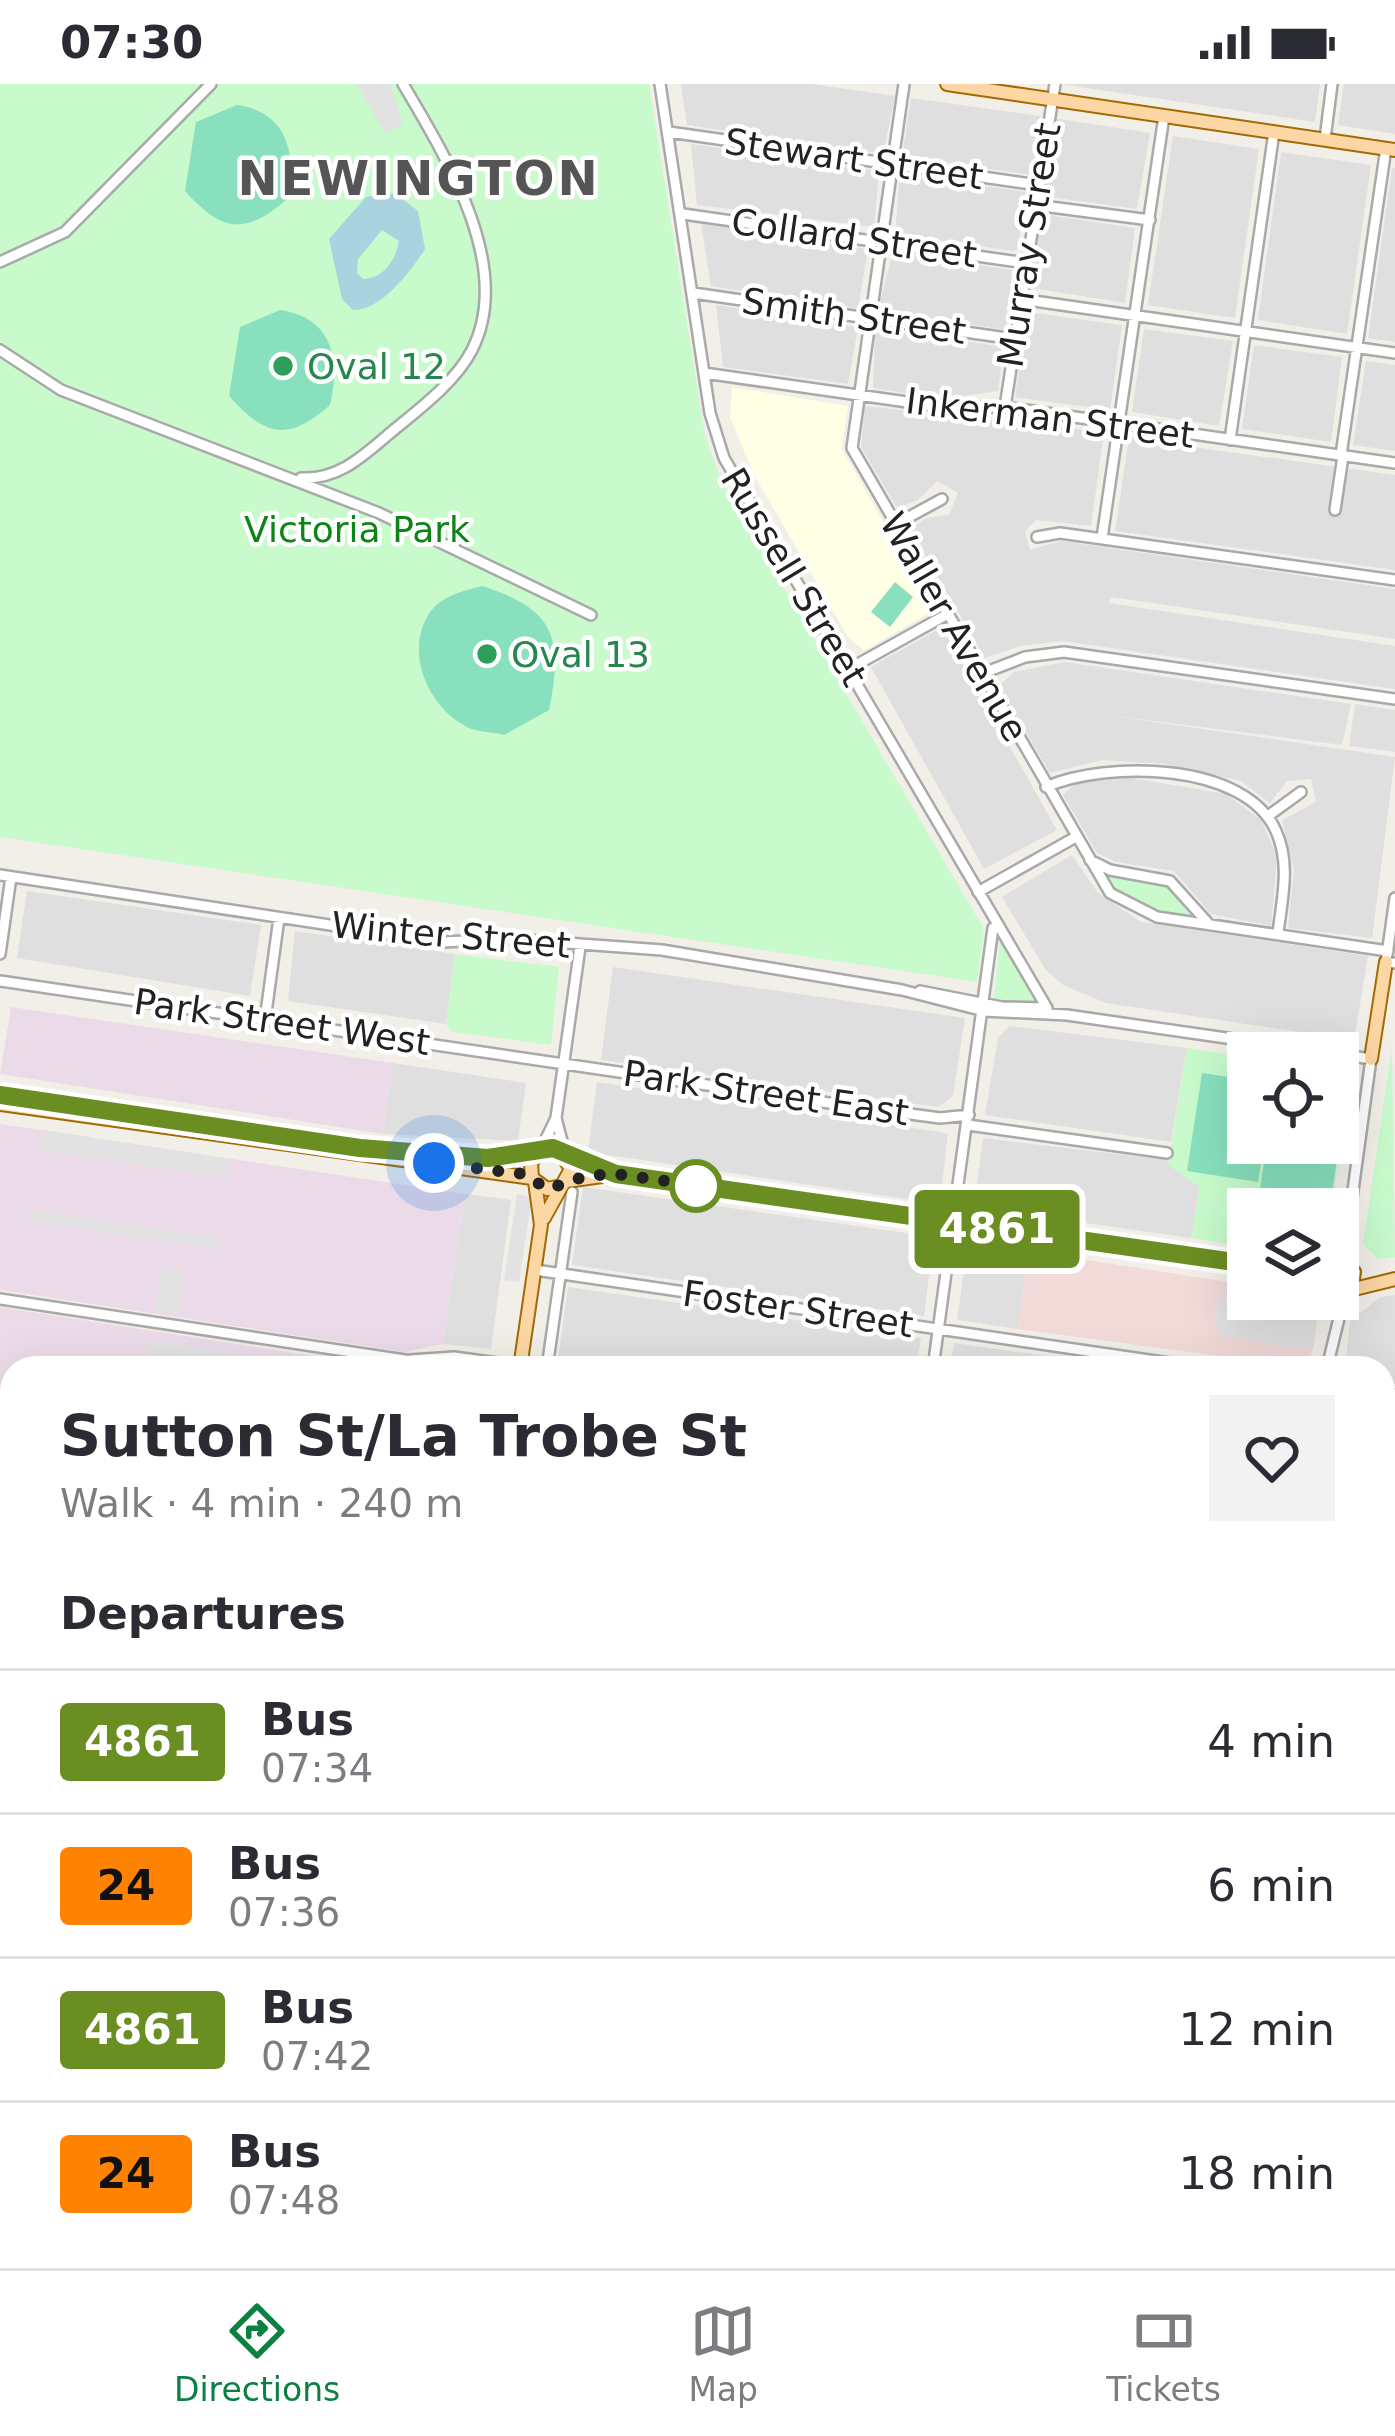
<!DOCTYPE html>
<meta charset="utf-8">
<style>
body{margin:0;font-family:"DejaVu Sans",sans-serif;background:#f2f2f3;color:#2b2b33;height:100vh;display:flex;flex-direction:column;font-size:45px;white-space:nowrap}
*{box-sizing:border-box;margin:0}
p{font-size:39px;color:#7c7c81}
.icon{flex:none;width:66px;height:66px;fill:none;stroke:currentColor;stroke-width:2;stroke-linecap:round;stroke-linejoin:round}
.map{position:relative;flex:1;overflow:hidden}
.panel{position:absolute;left:0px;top:1272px;width:1395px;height:912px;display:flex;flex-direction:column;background:#fff;border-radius:36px 36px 0 0;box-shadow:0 12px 48px #0002}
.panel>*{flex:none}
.badge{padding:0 24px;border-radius:9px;font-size:42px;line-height:78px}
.buttons{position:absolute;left:1227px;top:948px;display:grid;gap:24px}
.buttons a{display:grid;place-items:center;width:132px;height:132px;border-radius:0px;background:#fff;box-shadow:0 12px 48px #0002;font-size:60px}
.you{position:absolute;width:60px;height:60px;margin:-30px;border:9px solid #fff;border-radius:50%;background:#1a73e8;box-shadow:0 0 0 18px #1a73e833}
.map>.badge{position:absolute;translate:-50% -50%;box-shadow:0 0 0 6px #fff}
h2{padding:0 60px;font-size:45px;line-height:108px}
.round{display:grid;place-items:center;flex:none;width:126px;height:126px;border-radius:0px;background:#f2f2f3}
.overview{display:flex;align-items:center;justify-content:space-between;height:204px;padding:0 60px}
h1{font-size:57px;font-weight:700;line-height:90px}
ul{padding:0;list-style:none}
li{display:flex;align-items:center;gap:36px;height:144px;padding:0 60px;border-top:3px solid #e1e1e2}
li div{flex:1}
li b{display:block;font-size:45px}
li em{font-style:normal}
li .badge{min-width:132px;font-weight:700;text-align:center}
.status{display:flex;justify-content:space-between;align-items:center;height:84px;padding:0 60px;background:#fff;direction:ltr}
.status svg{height:33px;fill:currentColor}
.tab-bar{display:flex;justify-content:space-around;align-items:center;height:168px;border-top:3px solid #e1e1e2;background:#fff;font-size:33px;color:#7c7c81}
.tab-bar a{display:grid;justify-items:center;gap:6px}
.tab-bar .on{color:#0b8043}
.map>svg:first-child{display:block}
.residential{fill:#e0dfdf}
.commercial{fill:#f2dad9}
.industrial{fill:#ebdbe8}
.education{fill:#ffffe5}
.park{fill:#c8facc}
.pitch{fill:#88e0be}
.parking{fill:#e2e2e2}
.water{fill:#aad3df;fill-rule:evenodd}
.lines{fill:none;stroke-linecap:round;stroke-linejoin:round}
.minor-casing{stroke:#a9a9a9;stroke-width:14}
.major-casing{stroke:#a06b00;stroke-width:16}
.minor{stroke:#fff;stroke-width:9}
.major{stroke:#fcd6a4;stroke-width:12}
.line-casing{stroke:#fff;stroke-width:27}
.line{stroke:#6b8e23;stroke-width:18}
.walk{stroke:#222;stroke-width:12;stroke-dasharray:0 21.6}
.leisure-dot{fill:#2e9e5b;stroke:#fff;stroke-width:4.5}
.stop-dot{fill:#fff;stroke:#6b8e23;stroke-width:6}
.labels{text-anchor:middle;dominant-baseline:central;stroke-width:9;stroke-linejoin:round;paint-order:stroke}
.street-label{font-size:36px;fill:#222;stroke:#fff}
.leisure-label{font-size:36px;fill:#27864d;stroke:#fff;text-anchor:start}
.park-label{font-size:36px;fill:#0c8416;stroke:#fff}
.district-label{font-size:48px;font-weight:bold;letter-spacing:3px;fill:#555;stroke:#fff}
</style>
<div class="status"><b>07:30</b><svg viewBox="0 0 49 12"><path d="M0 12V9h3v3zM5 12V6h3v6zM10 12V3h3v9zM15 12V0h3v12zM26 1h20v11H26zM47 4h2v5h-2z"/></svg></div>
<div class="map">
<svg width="1395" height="2184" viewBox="0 0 1395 2184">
<rect width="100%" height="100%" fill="#f2efe9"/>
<!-- residential -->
<path class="residential" d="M681,0H812L895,12L883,70L687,41Z
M1060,0H1320L1315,38Z
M1344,0H1395V50L1338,41Z
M911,14L1040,32L1032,91L902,73Z
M1053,34L1150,49L1137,125L1042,112Z
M1173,52L1259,65L1235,234L1148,221Z
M691,60L879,87L874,143L697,121Z
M1281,68L1371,81L1347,250L1258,236Z
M1392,84H1395V258L1368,254Z
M900,90L1027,108L1018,164L1014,167L895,150Z
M1041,130L1135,144L1125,219L1032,204Z
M701,140L868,165L858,225L711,202Z
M893,168L1012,186L1007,246L878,226Z
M716,221L858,243L848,300L723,283Z
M1027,228L1122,241L1110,326L1015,313Z
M875,244L998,262L1003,269L998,307L944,315L873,304Z
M1144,245L1233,257L1219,342L1132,328Z
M1254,261L1342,273L1331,358L1242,345Z
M1366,277L1395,281V367L1353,361Z
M865,322L1104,348L1091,442L1036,436L1025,447L1030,466L1061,457L1395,505V555L1111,513L1109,519L1395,562V605L1062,557L1020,562L985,574L910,446L926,434L949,431L958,409L937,397L918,416L897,424L861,363Z
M1129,354L1395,391V486L1115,447Z
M942,543L1057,746L984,785L871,583Z
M1065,578L1351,620L1342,661L1106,631L1395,673L1372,854L1288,844L1294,786L1282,736L1316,718L1311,695L1287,697L1270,719L1241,697L1164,680L1102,676L1050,689L999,602L1014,588Z
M1355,620L1395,626V668L1349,662Z
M1132,694L1226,710L1261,736L1277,772L1271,842L1211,830L1174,787L1116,778L1097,769L1063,711L1076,699Z
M1072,771L1098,809L1141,838L1368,872L1355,951L1346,955L1106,919L1063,901L1046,886L1002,813Z
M27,807L261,841L250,912L17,874Z
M295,847L455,870L446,940L288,917Z
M613,883L965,934L953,1012L938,1023L601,976Z
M1009,942L1187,964L1171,1058L985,1031L998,954Z
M393,979L526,999L518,1057L383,1050Z
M597,998L948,1049L940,1120L588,1068Z
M983,1054L1168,1076L1200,1103L1191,1154L974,1123Z
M583,1103L934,1153L924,1232L572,1181Z
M465,1110L511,1116L491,1265L443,1260Z
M968,1159L1029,1167L1018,1245L957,1236Z
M568,1203L921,1254L916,1284L557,1282Z
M1395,1211V1300L1383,1302V1284H1345L1350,1237L1380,1213Z
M954,1259L1132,1284H950Z
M1395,1320V1403L1383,1401V1321Z
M1383,1436L1395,1438L1391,1544L1383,1543Z
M1383,1566L1395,1568V1673L1383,1671Z
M1383,1707L1395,1709V1815L1383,1813Z
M1383,1977L1395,1979V2149L1383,2148Z
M1216,2172H1309L1307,2184H1214Z"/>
<!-- commercial -->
<path class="commercial" d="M1029,1167L1248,1201V1215H1320L1309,1284L1018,1245Z"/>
<!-- industrial -->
<path class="industrial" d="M11,923L393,979L383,1050L0,990Z
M0,1040L465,1110L443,1260L405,1268L0,1206Z
M0,1223L256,1263L387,1284H12V1569L0,1567Z
M0,1590L12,1592V1732L0,1730Z
M0,1753L12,1754V2143L0,2142Z
M199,2172H357L356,2184H281Z"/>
<!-- education -->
<path class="education" d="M732,303L848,322L842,365L931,522L929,529L864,567L848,553L753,389L730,333Z
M1383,1837L1395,1838V1944L1383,1942Z"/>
<!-- park -->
<path class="park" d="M0,0H649L705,352L721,396L984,845L977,898L0,753Z
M1105,789L1167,800L1191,832C1160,833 1127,820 1104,797Z
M1000,857L1035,917L1032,920L994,915Z
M455,870L559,883L551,961L452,948L446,940Z
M1392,963L1395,1173L1378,1175L1363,1160Z
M1187,964L1248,973V1059H1338V986L1350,988L1331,1125H1248V1163L1191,1154L1200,1103L1168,1081Z
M0,2161L12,2162V2172H77L158,2184H0Z
M425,2172H1181L1180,2184H423Z"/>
<!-- pitch -->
<path class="pitch" d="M237,21C288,28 297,70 287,115C245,152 222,148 185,107L196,38Z
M280,226C332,233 341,275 330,321C288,358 266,353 229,312L240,243Z
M895,498L913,513L890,543L871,528Z
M482,502C554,525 564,552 549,626L504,651C493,648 477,648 467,643C427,623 403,565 431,527C443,511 464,507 482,502Z
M1202,989L1248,996V1059H1264L1258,1098L1187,1087Z
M1338,1047H1341L1330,1125H1257L1267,1059H1338Z"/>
<!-- parking -->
<path class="parking" d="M356,0H390L403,39L386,50Z
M44,1046L230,1075L227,1094L41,1066Z
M517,1110L532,1113L519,1198L504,1196Z
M31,1126L219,1154L217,1165L29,1137Z
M162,1184L184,1187L178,1231L155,1227Z
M1226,1198L1248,1201V1215H1320L1313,1266L1219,1252L1220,1243L1214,1242L1218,1213H1224Z
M150,1257L231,1268L229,1284H146Z"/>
<!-- water -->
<path class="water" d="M395,109L418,127L425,165C411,187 381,227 353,226L342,215L329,155L366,113ZM382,146L399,157C396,176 383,195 363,195L357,189L358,175Z"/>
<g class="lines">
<defs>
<path id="minor" d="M660,0L710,329L724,374L1047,924
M904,0L852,364L1110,809L1157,833L1388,867
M669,48L1038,101
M1325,55L1332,0
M1035,121L1150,136
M683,130L1026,179
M0,178L65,148L211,0
M693,209L1014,255
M1020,215L1395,269
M0,266L61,306L379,429L591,531
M704,289L942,323H1005L1395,379
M1005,323L1055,0
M1230,356L1274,48
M1341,371L1386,64
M301,394C341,396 366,369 395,345C422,323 456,297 472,266C515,182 444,70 403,0
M1335,426L1343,372
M896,440L942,415
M1037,453L1060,449L1395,496
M1102,454L1164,32
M849,585L946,531
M981,590L1025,573L1064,568L1395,615
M1046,703C1105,677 1245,677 1276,747C1291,780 1282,815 1278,849
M1268,732L1301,708
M1090,776L1110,786L1170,797L1207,838
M0,791L442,858L512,855L662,866L902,906L984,927L1067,931L1330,969
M978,808L1074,754
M1395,814L1386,878L1395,879
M0,870L11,793
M0,897L836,1020L940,1034L969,1031
M920,907L1002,923L1045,924
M265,936L279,834
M1338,970L1371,975L1347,1150L1348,1181
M968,1041L1167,1069
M540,1067L556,1034
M565,1069L556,1034L580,863
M535,1186L1204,1284
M0,1215L405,1276L426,1284
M410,1276L454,1273L521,1282
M547,1284L572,1108
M933,1284L993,844
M1327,1284L1345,1209
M1383,1312L1395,1311
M1383,1419L1395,1421
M1383,1554L1395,1556
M0,1578L12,1580
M1383,1689L1395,1691
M0,1741L12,1743
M1383,1824L1395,1825
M1383,1960L1395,1962
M0,2154L12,2156
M1383,2159L1395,2161
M122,2172L201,2184
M1197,2184L1198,2172
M1320,2184L1321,2172"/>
<path id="major" d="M947,0L1395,66
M1371,975L1386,878
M0,1011L360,1063L487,1074L536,1070
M0,1020L532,1094
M568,1073L609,1088
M567,1097L616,1090L1248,1180
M544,1134L571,1085L559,1066L540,1067L531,1079L532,1094L547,1105L562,1102
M1338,1178L1354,1188L1352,1203
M1338,1209L1395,1195
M520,1284L541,1141L535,1098
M381,2184L387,2172"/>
</defs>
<!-- minor casing -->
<use href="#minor" class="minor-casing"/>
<!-- major casing -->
<use href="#major" class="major-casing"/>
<!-- minor -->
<use href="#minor" class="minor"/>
<!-- major -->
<use href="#major" class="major"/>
</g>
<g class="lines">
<defs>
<path id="line" d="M0,1011L360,1064L488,1074L553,1064L616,1090L1248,1180"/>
</defs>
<!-- line casing -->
<use href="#line" class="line-casing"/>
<!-- line -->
<use href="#line" class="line"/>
<!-- walk -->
<path class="walk" d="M434,1079L523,1090L548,1105L586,1092L616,1090L700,1102H696"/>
</g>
<!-- markers -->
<g class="leisure-dot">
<circle cx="283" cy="282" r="12"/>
<circle cx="487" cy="570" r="12"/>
</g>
<circle class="stop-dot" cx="696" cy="1102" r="24"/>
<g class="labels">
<!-- street labels -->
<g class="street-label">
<text transform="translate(854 75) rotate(8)">Stewart Street</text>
<text transform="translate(854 154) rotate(8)">Collard Street</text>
<text transform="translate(1029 161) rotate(-81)">Murray Street</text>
<text transform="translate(854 232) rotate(8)">Smith Street</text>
<text transform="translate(1050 334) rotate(7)">Inkerman Street</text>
<text transform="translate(794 493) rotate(59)">Russell Street</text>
<text transform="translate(954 543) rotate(60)">Waller Avenue</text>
<text transform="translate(451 851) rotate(5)">Winter Street</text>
<text transform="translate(282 938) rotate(8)">Park Street West</text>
<text transform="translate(766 1009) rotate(8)">Park Street East</text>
<text transform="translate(798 1225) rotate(8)">Foster Street</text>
</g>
<!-- leisure labels -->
<g class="leisure-label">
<text x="307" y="282">Oval 12</text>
<text x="511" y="570">Oval 13</text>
</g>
<!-- park labels -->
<g class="park-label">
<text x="357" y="445">Victoria Park</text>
</g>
<!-- district labels -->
<g class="district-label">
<text x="419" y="94">NEWINGTON</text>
</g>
</g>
</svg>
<div class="buttons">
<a><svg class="icon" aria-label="locate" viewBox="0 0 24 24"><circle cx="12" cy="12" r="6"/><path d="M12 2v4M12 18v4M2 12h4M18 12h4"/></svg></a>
<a><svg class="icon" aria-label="layers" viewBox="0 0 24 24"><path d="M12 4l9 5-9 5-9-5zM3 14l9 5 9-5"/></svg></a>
</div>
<div class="you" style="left:434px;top:1079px"></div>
<b class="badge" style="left:997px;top:1145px;background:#6b8e23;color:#fff">4861</b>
<section class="panel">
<div class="overview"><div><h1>Sutton St/La Trobe St</h1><p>Walk · 4 min · 240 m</p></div><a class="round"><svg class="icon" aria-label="heart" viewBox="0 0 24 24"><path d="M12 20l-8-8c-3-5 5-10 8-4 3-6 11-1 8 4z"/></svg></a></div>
<h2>Departures</h2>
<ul>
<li><span class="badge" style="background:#6b8e23;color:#fff">4861</span><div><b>Bus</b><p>07:34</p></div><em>4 min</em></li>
<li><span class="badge" style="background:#ff8200;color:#111">24</span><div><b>Bus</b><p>07:36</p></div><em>6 min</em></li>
<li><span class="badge" style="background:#6b8e23;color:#fff">4861</span><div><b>Bus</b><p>07:42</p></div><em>12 min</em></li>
<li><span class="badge" style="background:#ff8200;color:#111">24</span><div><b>Bus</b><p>07:48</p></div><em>18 min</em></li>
</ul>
</section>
</div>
<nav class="tab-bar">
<a class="on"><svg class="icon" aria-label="directions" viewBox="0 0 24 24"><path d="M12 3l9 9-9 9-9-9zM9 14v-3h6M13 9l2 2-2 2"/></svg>Directions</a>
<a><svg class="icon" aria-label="map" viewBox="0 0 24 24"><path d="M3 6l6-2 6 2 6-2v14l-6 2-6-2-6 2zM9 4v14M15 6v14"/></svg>Map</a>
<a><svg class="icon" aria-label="tickets" viewBox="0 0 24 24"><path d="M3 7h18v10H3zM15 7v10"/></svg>Tickets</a>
</nav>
